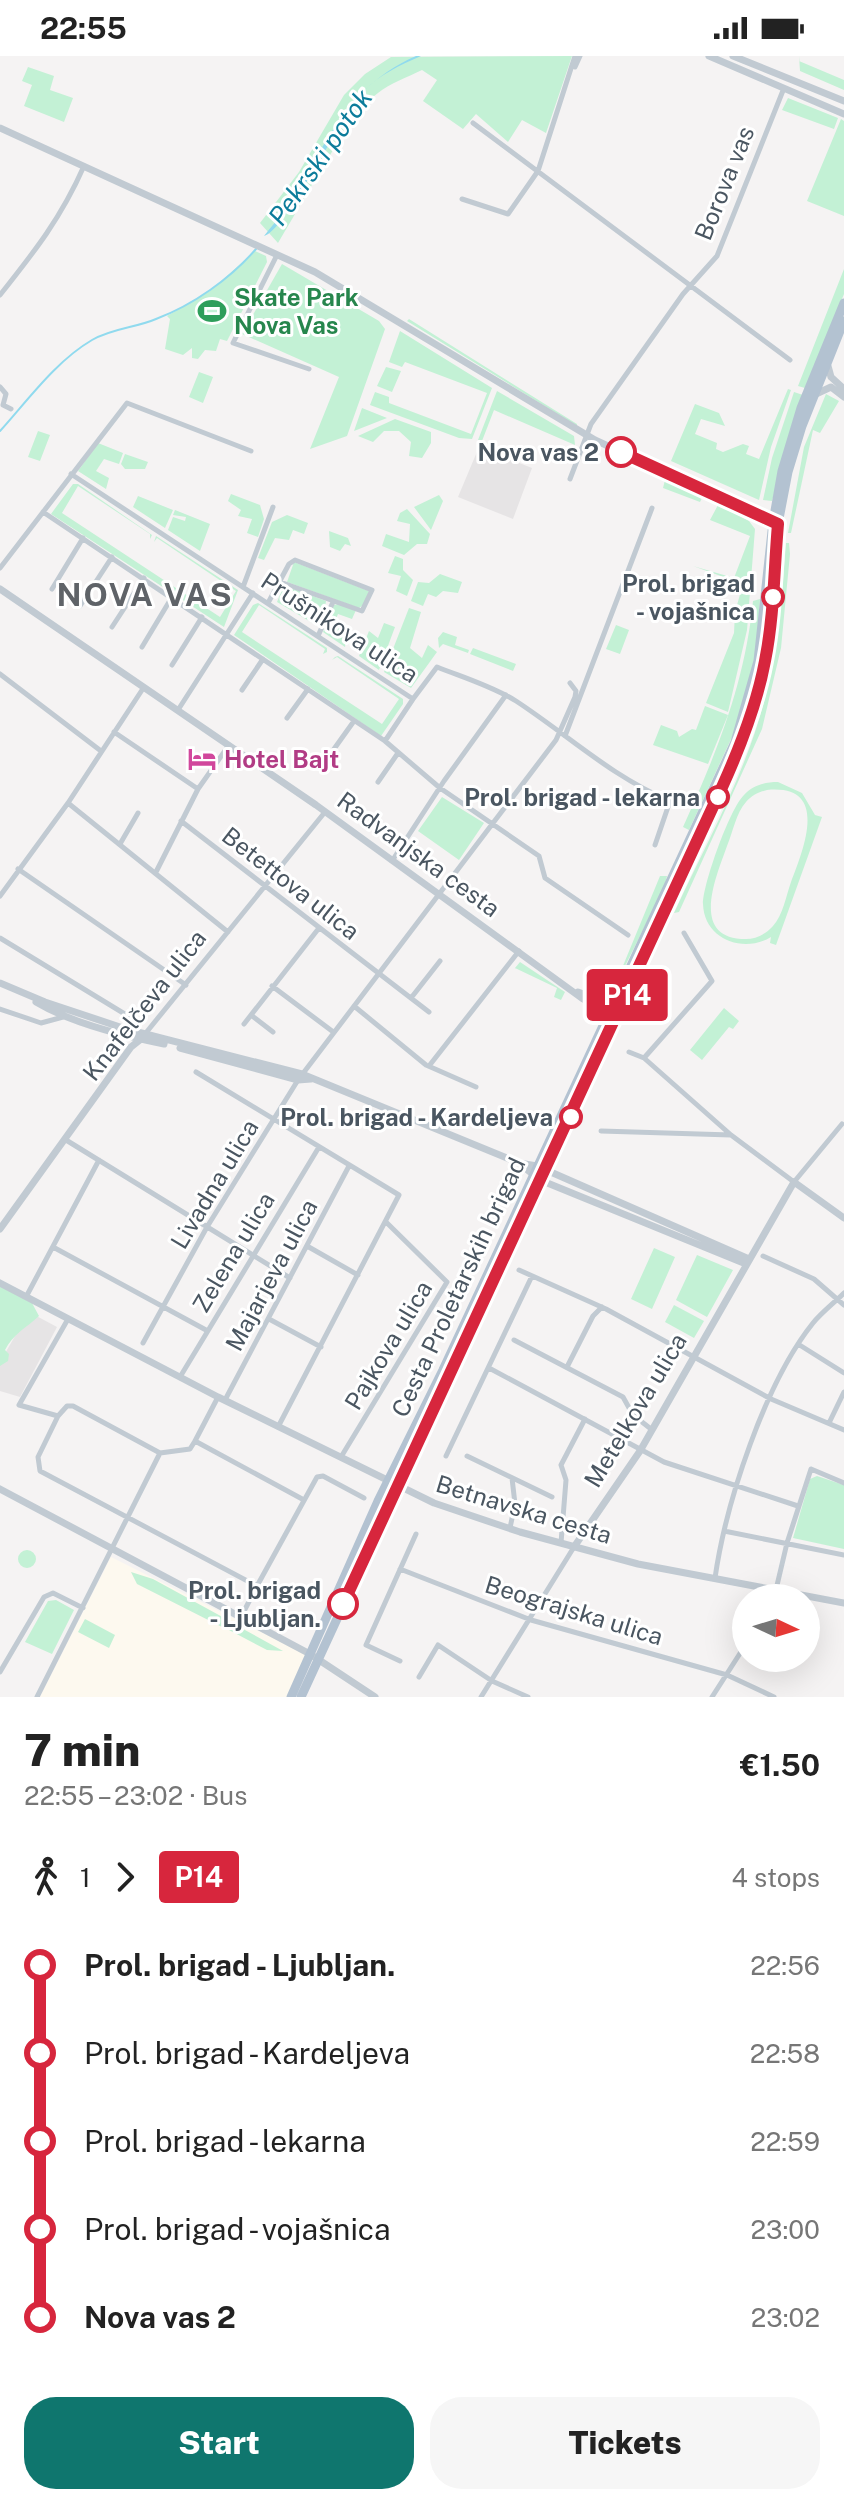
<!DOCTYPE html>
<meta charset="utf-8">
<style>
body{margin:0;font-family:"Public Sans",sans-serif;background:#f6f6f6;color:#222;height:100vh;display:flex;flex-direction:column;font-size:30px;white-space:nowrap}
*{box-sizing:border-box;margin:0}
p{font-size:26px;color:#767676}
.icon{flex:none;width:44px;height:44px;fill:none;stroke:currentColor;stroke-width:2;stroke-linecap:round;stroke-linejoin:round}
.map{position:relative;height:1641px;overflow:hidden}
.sheet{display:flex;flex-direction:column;background:#fff;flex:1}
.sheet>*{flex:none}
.badge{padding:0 16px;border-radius:6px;font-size:28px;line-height:52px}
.needle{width:52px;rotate:94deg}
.fabs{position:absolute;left:732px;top:1528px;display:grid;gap:16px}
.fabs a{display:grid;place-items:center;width:88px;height:88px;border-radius:50%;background:#fff;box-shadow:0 8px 32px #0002;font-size:40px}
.map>.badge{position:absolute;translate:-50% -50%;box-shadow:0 0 0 4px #fff}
.legs{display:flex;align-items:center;gap:12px;height:88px;padding:0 24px;font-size:26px}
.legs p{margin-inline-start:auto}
.summary{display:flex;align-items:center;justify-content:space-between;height:136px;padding:0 24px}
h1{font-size:44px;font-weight:800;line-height:60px}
.primary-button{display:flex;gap:16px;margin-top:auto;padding:16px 24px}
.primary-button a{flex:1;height:92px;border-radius:32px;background:#0f766e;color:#fff;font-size:32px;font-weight:800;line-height:92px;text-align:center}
.primary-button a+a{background:#f6f6f6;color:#222}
ul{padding:0 24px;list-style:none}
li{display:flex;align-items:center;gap:28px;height:88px;font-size:30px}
li i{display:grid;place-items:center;width:12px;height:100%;margin:0 10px;background:currentColor}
li i::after{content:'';width:20px;height:20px;margin:-10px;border:6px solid;border-radius:50%;background:#fff}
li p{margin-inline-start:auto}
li:first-child i{background:linear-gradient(#0000 50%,currentColor 0)}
li:last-child i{background:linear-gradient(currentColor 50%,#0000 0)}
.status{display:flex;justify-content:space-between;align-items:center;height:56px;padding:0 40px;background:#fff;direction:ltr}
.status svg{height:22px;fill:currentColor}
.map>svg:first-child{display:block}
.commercial{fill:#fdf9ef}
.education{fill:#e6e4e5}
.green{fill:#c3f1d5;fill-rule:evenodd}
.water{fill:#90daee}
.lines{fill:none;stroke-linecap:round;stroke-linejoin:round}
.stream{stroke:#90daee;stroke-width:2}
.minor{stroke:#c1cad2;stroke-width:5}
.tertiary{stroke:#c1cad2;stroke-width:7}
.primary{stroke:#b3c2d1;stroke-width:9}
.line-1-casing{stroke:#fff;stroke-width:18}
.line-1{stroke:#d7263d;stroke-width:12}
.stop-1-dot{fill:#fff;stroke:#d7263d;stroke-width:4}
.labels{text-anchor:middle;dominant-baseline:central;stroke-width:6;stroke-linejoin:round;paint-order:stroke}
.street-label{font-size:24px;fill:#4a5661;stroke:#fff}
.leisure-label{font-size:24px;font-weight:bold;fill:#27864d;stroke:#fff;text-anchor:start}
.stop-label{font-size:24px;font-weight:bold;fill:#4a5661;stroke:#fff;text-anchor:end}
.hotel-label{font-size:24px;font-weight:bold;fill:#b23c85;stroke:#fff;text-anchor:start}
.water-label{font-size:26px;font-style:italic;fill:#0c7c9b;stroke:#fff}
.district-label{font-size:32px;font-weight:bold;letter-spacing:2px;fill:#5f6368;stroke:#fff}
</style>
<div class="status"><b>22:55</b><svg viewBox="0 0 49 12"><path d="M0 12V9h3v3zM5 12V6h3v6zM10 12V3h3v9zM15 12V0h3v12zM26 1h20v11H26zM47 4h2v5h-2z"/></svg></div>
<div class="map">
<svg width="844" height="1641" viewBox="0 0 844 1641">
<rect width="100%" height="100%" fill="#f5f3f3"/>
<!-- commercial -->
<path class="commercial" d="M111,1501L307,1599L288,1641H40Z"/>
<!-- education -->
<path class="education" d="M479,391L532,412L513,463L458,441Z
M29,1256L57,1271L20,1341L0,1335V1306Z"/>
<!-- green -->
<path class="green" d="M572,0L546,77L522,64L508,86L476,58L463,73L423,45L437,24L422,14C408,21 390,27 378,37C348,60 301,150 278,187L260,167L299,116L344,39L365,18L391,1Z
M799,0V5L844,24V34L800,15Z
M28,11L54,20L50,34L73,42L64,66L24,50L32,29L22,25Z
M788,42L838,62L834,73L782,54Z
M841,63L844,65V160L807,145Z
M255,195L266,200L267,206L227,285L220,283L216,295L205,294L198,303L192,302V292L183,299L165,293L170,263L167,260L210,235Z
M282,208L379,265L385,273L347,380L310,393L339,321L242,278Z
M844,213V238L805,332L798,330Z
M409,263L577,368V370L407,265Z
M400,275L492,332L472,383L459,382L370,349L375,336L389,341V347L471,378L487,337L405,306L402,311L389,306Z
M386,311L401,315L392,336L377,330Z
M199,316L213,321L203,347L189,341Z
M788,333L791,334L771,391L759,444L671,405L695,348L719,357L725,370L701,363L695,378L717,387L716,393L723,396L743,388L749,390L746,398L759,403Z
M497,335L574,380L575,389L494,354L482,385L478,384Z
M794,336L803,339L772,445L763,444L772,402Z
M826,338L839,345L820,377L813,374L791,477H788L804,391Z
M362,352L387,362L354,375Z
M395,363L431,376V387L422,402L409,400L411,386L399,375H384L373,386L358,380Z
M38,375L50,379L40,405L28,401Z
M98,387L123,397L119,408L104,403L96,415L109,422L106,433L78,415Z
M125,398L148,406L145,413H125L121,408Z
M665,424L702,442L700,446L663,432Z
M73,428H78L152,479L150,483V478L78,430L62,457L220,561L236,535L157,482L154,486L156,480L238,534L224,571L51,458Z
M231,438L260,449L264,463L258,481L247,477L252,463L238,460L241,454L228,445Z
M439,439L443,445L431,474L414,451Z
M138,440L173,454L165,472L133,451Z
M718,449L749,465L755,473L747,574L728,656L706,647L734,577L735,556L743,528L693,510L734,522L750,480L710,464Z
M407,453L430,478L427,488H417L404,499L382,490L386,478L409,486L410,468L397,465L400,457Z
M175,454L210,468L200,495L168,474L173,461L185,465L186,461L173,459Z
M287,459L308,467L304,478L293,474L289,484L275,482L264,504L258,502L272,466Z
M329,475L348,482L351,490L345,488L340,495L330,491Z
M786,487H789L790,498L781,592L762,673L679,856L674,857C707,785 747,716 766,638C779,589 782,538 786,487Z
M779,496L776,568L766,626L725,740L765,622Z
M395,500L403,503V514L413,524L407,540L396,535L401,520L388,517Z
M294,506L369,535L365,548L359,552L287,526Z
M440,518L462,526L458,537L443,535L436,541L428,538L423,550L411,545L418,526L429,527Z
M284,529L326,545L321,572L277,546Z
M760,543L756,599L738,668L689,774L683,771C717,696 745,627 753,545Z
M258,547L327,592V596L323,598L325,593L259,549L242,576L382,668L399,643L337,601L332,604L335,601L338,600L403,643V648L381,680L234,579L253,549Z
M339,548L356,554L352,563L338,558L336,563L339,565L336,571L347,576L345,591L323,576L334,549Z
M409,552L421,556L410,592L422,602L428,589L437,596L411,632L384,616Z
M384,567L395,571L379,614L359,600L369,575L378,582Z
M616,569L629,574L620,598L606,593Z
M443,576L457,581L455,589L469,594L468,597L443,588L439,592L438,582Z
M473,592L516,608L513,615L470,598Z
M705,650L728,659L708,708L653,689L661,669L677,675L679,681L692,673L696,674Z
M778,726L802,737L815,759L822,761L776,889L770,887L771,881C743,898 704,883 703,848C703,828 730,752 744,739C753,729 765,726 778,726ZM767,734C831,728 803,794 791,826C786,840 783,859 773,870C766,878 756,883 746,883C688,883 717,819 727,790C733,776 736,757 746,746C752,739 759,736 767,734Z
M442,741L484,767L459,804L418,775Z
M701,785L631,942L629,941Z
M660,820H667L664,832L613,934Z
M520,906L565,936L561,944L554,941L557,932L515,912L510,918Z
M724,952L739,965L733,973L729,971L702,1004L690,994Z
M654,1192L675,1201L652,1253L631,1243Z
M697,1199L733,1214L707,1261L676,1244Z
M0,1230L32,1247L39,1260C26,1272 13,1278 5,1294L9,1298L8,1305L0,1310Z
M674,1249L704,1265L694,1282L665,1266Z
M817,1420L844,1429V1493L793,1482L810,1423Z
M18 1503a9 9 0 1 1 18 0a9 9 0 1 1-18 0Z
M131,1516L153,1523L228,1564L224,1572L137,1528Z
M56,1544L74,1554L52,1598L25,1586L48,1545Z
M85,1563L115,1579L109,1592L78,1576Z
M234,1568L283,1595L267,1594L229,1574Z"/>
<!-- water -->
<path class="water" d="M416,0H421C400,9 379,19 364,35C341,59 285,176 264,180C321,115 331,37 416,0Z"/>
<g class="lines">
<!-- stream -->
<path class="stream" d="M0,375C28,344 56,305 92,284C113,272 135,272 156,263C193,249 230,223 256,193"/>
<!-- minor -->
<path class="minor" d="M575,11L580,0
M473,67L790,304
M462,143L508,158L538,115L575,0
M277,199L233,287L309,313
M0,239C35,195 61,162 84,110
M0,331L6,338L3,349L11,353
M71,418L413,643L437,611C462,621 492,630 516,645C568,679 612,721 670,745L655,789
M570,423L591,368L683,238L717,200L784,32
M43,456L385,685L440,732L539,800L545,822L628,879
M0,512L127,347L251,395
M243,531L273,451
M52,533L83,482
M268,547L289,508L295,504L372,534L362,555L280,526
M80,550L112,501
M112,571L144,522
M318,580L333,546
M142,591L172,541
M172,609L202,561
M0,618L101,695
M242,634L263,603
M178,654L253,537
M287,662L308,633
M114,676L198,733
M565,680L652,452
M385,685L413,643
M334,693L354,665
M378,726L398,697
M68,747L228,876
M181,765L429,956
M120,788L138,757
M392,805L444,725L506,639
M18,813L186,929
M156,816L198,733L229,689
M0,840L68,747L144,631
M0,882L128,960
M272,930L332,975
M411,942L440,905
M354,950L426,1009L476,1031
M0,953L41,967L63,961
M251,959L273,976
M244,968L319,872
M145,978L325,756
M629,996L644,1002L731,1079L794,1126L842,1068
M644,1002L712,925L684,877
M429,1010L519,895
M196,1016L399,1139L278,1371
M601,1075L731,1079
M66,1084L290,1222
M307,1190L358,1219
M53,1191L206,1274
M763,1200L814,1223L844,1249
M519,1214L606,1253L771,1343L844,1374
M26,1241L99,1104
M68,1263L19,1349L58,1360L67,1350H73L160,1397L190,1393L195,1385L304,1444
M269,1263L321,1291
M514,1284L623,1341L633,1359L651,1373
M143,1287L207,1171L298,1024L556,684L575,641L576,635L570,627
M798,1288L844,1317
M567,1311L593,1260L602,1251
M489,1312L664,1406L798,1450
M180,1321L319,1091
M225,1344L349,1110
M58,1360L38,1401L40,1415L257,1530L317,1421L323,1420L364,1442
M829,1367L844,1336
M195,1385L218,1341
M446,1400L532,1220
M467,1400L552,1441
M341,1401L447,1226L386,1166
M510,1472L515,1448L512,1422
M724,1475L844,1499
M561,1487L566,1424L561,1409L585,1363
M400,1513L531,1564L727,1619L774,1641
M715,1522C726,1446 765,1327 813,1267C822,1256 834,1247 844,1237
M774,1542L787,1487L811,1413L844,1427
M241,1561L257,1530
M400,1605L366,1589L416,1478
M0,1616L44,1541L53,1537L83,1552
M419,1621L438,1589L492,1625L528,1641
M37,1641L160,1397
M481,1641L574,1491
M712,1641L746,1588"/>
<!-- tertiary -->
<path class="tertiary" d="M709,0L844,58
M733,0L844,45
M0,72L315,216L595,384L776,467
M828,310L831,321L844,333
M816,338L831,331L844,341
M0,533L316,749L583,943L612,958
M0,927L45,946L126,973L302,1018L519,1107L537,1110L749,1203
M578,936L615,950
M36,946C71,967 124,980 164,988
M180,992L298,1024L311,1023
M519,1107L540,1124L746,1208
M0,1173L131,991L141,983
M0,1227L218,1341L434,1447L520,1476L638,1508L844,1547
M0,1433L310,1598L375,1641
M574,1491L640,1395L794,1126L844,1162"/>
<!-- primary -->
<path class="primary" d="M291,1641L378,1445L443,1314L735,686L758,605L773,466L782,415L801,352L844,247
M301,1641L744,680L765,606L778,468L788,416L802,370L844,265"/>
</g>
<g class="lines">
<defs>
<path id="line-1" d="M343,1548L723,729C741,689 757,648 765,605C774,560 774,514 778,468L621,396"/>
</defs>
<!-- line-1 casing -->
<use href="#line-1" class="line-1-casing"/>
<!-- line-1 -->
<use href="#line-1" class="line-1"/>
</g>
<!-- icons -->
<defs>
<symbol id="stadium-bare" viewBox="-9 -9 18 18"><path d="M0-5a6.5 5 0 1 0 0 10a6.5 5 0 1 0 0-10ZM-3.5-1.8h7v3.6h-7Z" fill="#2e9e5b" stroke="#fff" stroke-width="2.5" paint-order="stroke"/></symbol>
<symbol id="hotel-bare" viewBox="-9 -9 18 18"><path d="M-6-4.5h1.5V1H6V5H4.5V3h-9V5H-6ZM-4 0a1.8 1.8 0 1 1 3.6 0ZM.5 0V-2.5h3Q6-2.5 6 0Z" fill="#d1479c" stroke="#fff" stroke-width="2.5" paint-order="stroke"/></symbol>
</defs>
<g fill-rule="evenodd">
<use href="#stadium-bare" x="192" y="235" width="40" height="40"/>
<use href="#hotel-bare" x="182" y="683" width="40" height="40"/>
</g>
<!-- markers -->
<g class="stop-1-dot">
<circle cx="621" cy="396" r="14"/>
<circle cx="773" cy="541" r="10"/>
<circle cx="718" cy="741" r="10"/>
<circle cx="571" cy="1061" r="10"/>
<circle cx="343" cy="1548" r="14"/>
</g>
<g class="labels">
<!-- street labels -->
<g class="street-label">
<text transform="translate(724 127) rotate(-68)">Borova vas</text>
<text transform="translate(340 571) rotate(33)">Prušnikova ulica</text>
<text transform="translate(419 798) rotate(36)">Radvanjska cesta</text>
<text transform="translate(291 827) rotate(38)">Betettova ulica</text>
<text transform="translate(144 949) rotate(-52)">Knafelčeva ulica</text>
<text transform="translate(214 1128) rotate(-59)">Livadna ulica</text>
<text transform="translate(233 1196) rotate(-59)">Zelena ulica</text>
<text transform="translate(271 1219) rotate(-62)">Majarjeva ulica</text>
<text transform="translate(458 1231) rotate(-65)">Cesta Proletarskih brigad</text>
<text transform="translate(388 1289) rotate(-59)">Pajkova ulica</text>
<text transform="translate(635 1354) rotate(-59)">Metelkova ulica</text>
<text transform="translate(524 1453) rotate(17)">Betnavska cesta</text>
<text transform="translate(574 1554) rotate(17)">Beograjska ulica</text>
</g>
<!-- leisure labels -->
<g class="leisure-label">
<text x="234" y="241">Skate Park<tspan x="234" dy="28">Nova Vas</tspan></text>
</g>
<!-- stop labels -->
<g class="stop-label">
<text x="599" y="396">Nova vas 2</text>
<text x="755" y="527">Prol. brigad<tspan x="755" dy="28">- vojašnica</tspan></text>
<text x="700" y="741">Prol. brigad - lekarna</text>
<text x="553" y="1061">Prol. brigad - Kardeljeva</text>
<text x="321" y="1534">Prol. brigad<tspan x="321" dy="28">- Ljubljan.</tspan></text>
</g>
<!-- hotel labels -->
<g class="hotel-label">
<text x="224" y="703">Hotel Bajt</text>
</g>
<!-- water labels -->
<g class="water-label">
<text transform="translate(320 101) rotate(-55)">Pekrski potok</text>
</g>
<!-- district labels -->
<g class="district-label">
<text x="145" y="538">NOVA VAS</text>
</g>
</g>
</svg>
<div class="fabs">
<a><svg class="needle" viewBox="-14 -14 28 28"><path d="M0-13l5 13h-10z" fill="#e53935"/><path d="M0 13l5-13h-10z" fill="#767676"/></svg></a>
</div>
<b class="badge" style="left:627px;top:939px;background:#d7263d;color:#fff">P14</b>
</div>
<section class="sheet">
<div class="summary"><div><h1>7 min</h1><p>22:55 – 23:02 · Bus</p></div><b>€1.50</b></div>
<div class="legs"><svg class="icon" aria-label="walk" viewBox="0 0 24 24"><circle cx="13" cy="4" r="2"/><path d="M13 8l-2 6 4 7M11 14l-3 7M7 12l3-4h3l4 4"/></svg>1<svg class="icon" aria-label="forward" viewBox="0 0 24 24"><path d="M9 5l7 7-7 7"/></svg><b class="badge" style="background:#d7263d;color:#fff">P14</b><p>4 stops</p></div>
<ul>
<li><i style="color:#d7263d"></i><b>Prol. brigad - Ljubljan.</b><p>22:56</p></li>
<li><i style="color:#d7263d"></i><span>Prol. brigad - Kardeljeva</span><p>22:58</p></li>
<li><i style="color:#d7263d"></i><span>Prol. brigad - lekarna</span><p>22:59</p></li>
<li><i style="color:#d7263d"></i><span>Prol. brigad - vojašnica</span><p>23:00</p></li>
<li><i style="color:#d7263d"></i><b>Nova vas 2</b><p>23:02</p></li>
</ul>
<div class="primary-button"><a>Start</a><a>Tickets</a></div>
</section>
